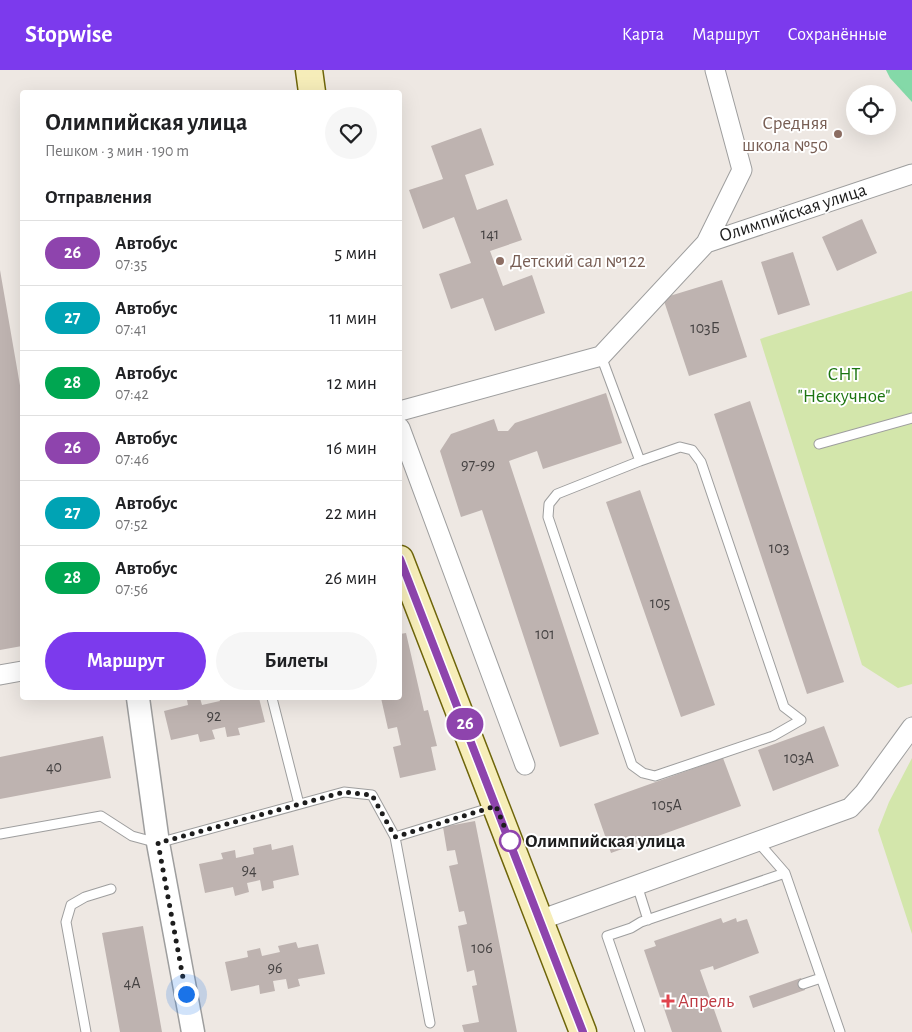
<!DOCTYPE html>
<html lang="ru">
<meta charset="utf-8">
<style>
body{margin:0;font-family:"Alegreya Sans",sans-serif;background:#f6f6f6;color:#202124;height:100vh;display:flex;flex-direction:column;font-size:19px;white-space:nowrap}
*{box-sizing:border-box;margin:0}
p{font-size:16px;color:#757577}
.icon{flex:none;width:28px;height:28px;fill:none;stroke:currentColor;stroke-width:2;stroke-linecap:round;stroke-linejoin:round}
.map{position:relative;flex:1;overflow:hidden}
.drawer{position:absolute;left:20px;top:20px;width:382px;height:610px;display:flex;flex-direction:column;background:#fff;border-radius:5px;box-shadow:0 5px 20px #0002}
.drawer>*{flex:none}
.badge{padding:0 10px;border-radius:16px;font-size:18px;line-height:32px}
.buttons{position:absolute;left:846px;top:15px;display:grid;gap:10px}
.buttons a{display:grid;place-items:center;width:50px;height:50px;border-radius:50%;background:#fff;box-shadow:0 5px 20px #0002;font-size:25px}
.you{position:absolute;width:25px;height:25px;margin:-12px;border:4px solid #fff;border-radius:50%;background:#1a73e8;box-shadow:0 0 0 8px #1a73e833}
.map>.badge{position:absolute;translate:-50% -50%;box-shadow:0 0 0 2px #fff}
h2{padding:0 25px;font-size:19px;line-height:45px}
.round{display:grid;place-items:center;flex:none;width:52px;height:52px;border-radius:26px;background:#f6f6f6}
.headline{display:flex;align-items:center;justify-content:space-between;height:85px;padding:0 25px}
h1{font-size:24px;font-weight:600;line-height:38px}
.action{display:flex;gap:10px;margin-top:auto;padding:10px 25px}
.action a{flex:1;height:58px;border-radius:30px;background:#7c3aed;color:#fff;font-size:20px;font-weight:600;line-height:58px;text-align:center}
.action a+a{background:#f6f6f6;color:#202124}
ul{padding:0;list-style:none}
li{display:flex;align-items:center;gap:15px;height:65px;padding:0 25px;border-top:1px solid #e0e0e0}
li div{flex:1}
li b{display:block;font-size:19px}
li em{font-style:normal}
li .badge{min-width:55px;font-weight:700;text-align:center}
header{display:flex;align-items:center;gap:30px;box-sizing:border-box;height:70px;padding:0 25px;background:#7c3aed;color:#fff}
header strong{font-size:24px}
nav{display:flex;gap:28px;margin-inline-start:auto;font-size:18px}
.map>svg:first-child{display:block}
.grass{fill:#d3e6ab}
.pitch{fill:#84d9a8}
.building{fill:#beb3b0}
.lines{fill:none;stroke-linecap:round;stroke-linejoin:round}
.service-casing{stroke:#9e9e9e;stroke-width:11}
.minor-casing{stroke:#9e9e9e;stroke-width:21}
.tertiary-casing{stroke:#9e9e9e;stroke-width:25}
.secondary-casing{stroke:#6e650a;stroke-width:29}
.service{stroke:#fff;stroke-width:9}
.minor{stroke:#fff;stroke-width:19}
.tertiary{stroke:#fff;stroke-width:22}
.secondary{stroke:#f6edb9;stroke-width:26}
.line-casing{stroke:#fff;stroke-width:11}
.line{stroke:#8e44ad;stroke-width:8}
.walk{stroke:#1d1d1d;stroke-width:5;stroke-dasharray:0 9}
.education-dot{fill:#8d6e63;stroke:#fff;stroke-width:2}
.stop-dot{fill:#fff;stroke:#8e44ad;stroke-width:2.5}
.health-dot{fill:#e0444e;stroke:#fff;stroke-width:2}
.labels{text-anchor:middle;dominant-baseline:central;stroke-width:4;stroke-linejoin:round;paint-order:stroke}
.number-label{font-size:16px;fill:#454242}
.education-label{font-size:19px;fill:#785e54;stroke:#fff;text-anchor:end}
.street-label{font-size:19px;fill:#1d1d1d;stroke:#fff}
.park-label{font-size:19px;fill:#1c7511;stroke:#fff}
.stop-label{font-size:19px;font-weight:bold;fill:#1d1d1d;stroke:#fff;text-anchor:start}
.health-label{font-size:19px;fill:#be3a42;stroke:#fff;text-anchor:start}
</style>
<header>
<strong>Stopwise</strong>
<nav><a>Карта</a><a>Маршрут</a><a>Сохранённые</a></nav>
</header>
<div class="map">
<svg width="912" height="962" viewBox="0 0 912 962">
<rect width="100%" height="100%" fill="#eee8e3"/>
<!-- grass -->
<path class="grass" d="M912,221V614L898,618L862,595L760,269Z
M912,688V864L878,760L889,732Z"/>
<!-- pitch -->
<path class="pitch" d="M886,0H912V32L890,8Z"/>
<!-- building -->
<path class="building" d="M481,58L494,95L465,105L477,140L507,129L522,170L490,181L503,216L532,205L545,243L495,261L483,228L451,239L439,204L471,193L454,147L423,159L409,120L443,109L431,76Z
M862,149L877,183L837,201L822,167Z
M793,182L810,235L778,245L761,192Z
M0,200L22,327V576L0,580Z
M722,210L747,287L689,306L663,228Z
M606,323L622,373L543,399L537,381L509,391L599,664L560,677L482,440L461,447L440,381L451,364L494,349L498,361H508L515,353Z
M750,331L844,612L807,624L714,344Z
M640,420L715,635L681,647L606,432Z
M406,563L424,641L428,640L437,676L431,677L436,700L400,708L393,677L401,675L397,657L388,659L381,628H400V564Z
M196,628H200L202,635L220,631L219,628H259L265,652L238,658L240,665L227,667L225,657L212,660L215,669L200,672L198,664L171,670L164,641L188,635L187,630Z
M824,656L839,696L773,721L758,680Z
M103,666L111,708L0,729V687Z
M723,688L741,736L611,783L594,734Z
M475,751L517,962H464L462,955L479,952L472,916L477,915L474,900L467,902L458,856L467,854L464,841L459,842L449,796L458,794L455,780L447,781L443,757Z
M271,774L272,780L293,775L299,805L273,811L274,818L262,821L260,810L247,813L249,822L235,826L233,817L205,823L199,794L223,789L221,783L235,780L236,788L254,784L253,778Z
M721,848L723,853L736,848L737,852L747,849L759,883L714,900L713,896L700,900L722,962H672L644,880L656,876L654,871Z
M143,856L162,962H120L102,863Z
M296,872L298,878L318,874L325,904L298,909L300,916L288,919L286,909L273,911L275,921L260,924L259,915L231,921L225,892L248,887L247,881L260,878L262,886L280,882L278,876Z
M801,908L805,920L753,938L749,926Z"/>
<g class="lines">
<defs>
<path id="service" d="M601,286L640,391L557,424L549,434L548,447L632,695L643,703L655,706L773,666L801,650L784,637L701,392L692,380L680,377L640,391
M819,374L912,348
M272,628L299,734
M0,764L101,746L132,766L158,773L344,722L372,725L395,767L430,953
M395,767L493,737
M758,772L785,803L840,962
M637,815L648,850
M803,914L821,908
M86,962L66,852L71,835L85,827L111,819
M640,962L607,866L631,858L641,852L785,803"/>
<path id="minor" d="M706,173L742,100L715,0
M400,341L601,286L706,173L912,104
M400,358L525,695
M0,605L22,601
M540,850L850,738L864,723L912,657"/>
<path id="tertiary" d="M138,628L158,773L193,962"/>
<path id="secondary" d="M309,0L312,22
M400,489L583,962"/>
</defs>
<!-- service casing -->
<use href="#service" class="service-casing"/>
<!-- minor casing -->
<use href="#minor" class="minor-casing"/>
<!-- tertiary casing -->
<use href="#tertiary" class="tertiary-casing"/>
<!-- secondary casing -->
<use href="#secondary" class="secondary-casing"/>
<!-- service -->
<use href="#service" class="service"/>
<!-- minor -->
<use href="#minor" class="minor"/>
<!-- tertiary -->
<use href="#tertiary" class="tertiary"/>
<!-- secondary -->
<use href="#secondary" class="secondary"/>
</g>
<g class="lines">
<defs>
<path id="line" d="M400,489L583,962"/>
</defs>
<!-- line casing -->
<use href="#line" class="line-casing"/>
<!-- line -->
<use href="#line" class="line"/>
<!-- walk -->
<path class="walk" d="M186,924L158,773L344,722L372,725L395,767L496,736L510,771"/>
</g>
<!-- markers -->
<g class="education-dot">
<circle cx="838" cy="64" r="5"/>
<circle cx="500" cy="191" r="5"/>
</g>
<circle class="stop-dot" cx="510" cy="771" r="10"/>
<path class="health-dot" d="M665.5 923.5h5v5h5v5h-5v5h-5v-5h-5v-5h5z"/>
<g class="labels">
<!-- number labels -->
<g class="number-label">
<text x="490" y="164">141</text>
<text x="705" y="258">103Б</text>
<text x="478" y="395">97-99</text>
<text x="779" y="478">103</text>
<text x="660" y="533">105</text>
<text x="545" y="564">101</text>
<text x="214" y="646">92</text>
<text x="799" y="688">103А</text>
<text x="54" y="697">40</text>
<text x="667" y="735">105А</text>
<text x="249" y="800">94</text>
<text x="482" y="878">106</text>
<text x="275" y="898">96</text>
<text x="132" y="913">4А</text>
</g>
<!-- education labels -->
<g class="education-label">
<text x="828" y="53">Средняя<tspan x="828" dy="22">школа №50</tspan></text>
<text x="510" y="191" text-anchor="start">Детский сал №122</text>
</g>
<!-- street labels -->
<g class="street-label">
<text transform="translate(793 143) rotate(-18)">Олимпийская улица</text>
</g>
<!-- park labels -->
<g class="park-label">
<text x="844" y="304">СНТ<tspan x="844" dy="22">"Нескучное"</tspan></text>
</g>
<!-- stop labels -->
<g class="stop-label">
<text x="525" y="771">Олимпийская улица</text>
</g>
<!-- health labels -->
<g class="health-label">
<text x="678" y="931">Апрель</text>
</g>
</g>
</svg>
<div class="buttons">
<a><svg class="icon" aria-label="locate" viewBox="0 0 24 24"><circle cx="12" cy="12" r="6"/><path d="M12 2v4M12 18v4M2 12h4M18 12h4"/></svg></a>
</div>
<div class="you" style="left:186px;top:924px"></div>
<b class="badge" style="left:465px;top:654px;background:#8e44ad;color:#fff">26</b>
<section class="drawer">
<div class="headline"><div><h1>Олимпийская улица</h1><p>Пешком · 3 мин · 190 m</p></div><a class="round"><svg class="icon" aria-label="heart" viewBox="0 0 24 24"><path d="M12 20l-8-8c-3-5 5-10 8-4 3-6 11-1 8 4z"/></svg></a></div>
<h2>Отправления</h2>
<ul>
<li><span class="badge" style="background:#8e44ad;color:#fff">26</span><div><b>Автобус</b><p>07:35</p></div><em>5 мин</em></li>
<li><span class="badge" style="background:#00a3b4;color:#fff">27</span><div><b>Автобус</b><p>07:41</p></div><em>11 мин</em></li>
<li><span class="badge" style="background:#00a651;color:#fff">28</span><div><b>Автобус</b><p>07:42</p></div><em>12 мин</em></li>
<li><span class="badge" style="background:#8e44ad;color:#fff">26</span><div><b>Автобус</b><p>07:46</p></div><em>16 мин</em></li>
<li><span class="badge" style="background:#00a3b4;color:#fff">27</span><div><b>Автобус</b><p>07:52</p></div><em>22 мин</em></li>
<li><span class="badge" style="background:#00a651;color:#fff">28</span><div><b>Автобус</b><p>07:56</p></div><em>26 мин</em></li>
</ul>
<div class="action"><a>Маршрут</a><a>Билеты</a></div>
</section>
</div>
